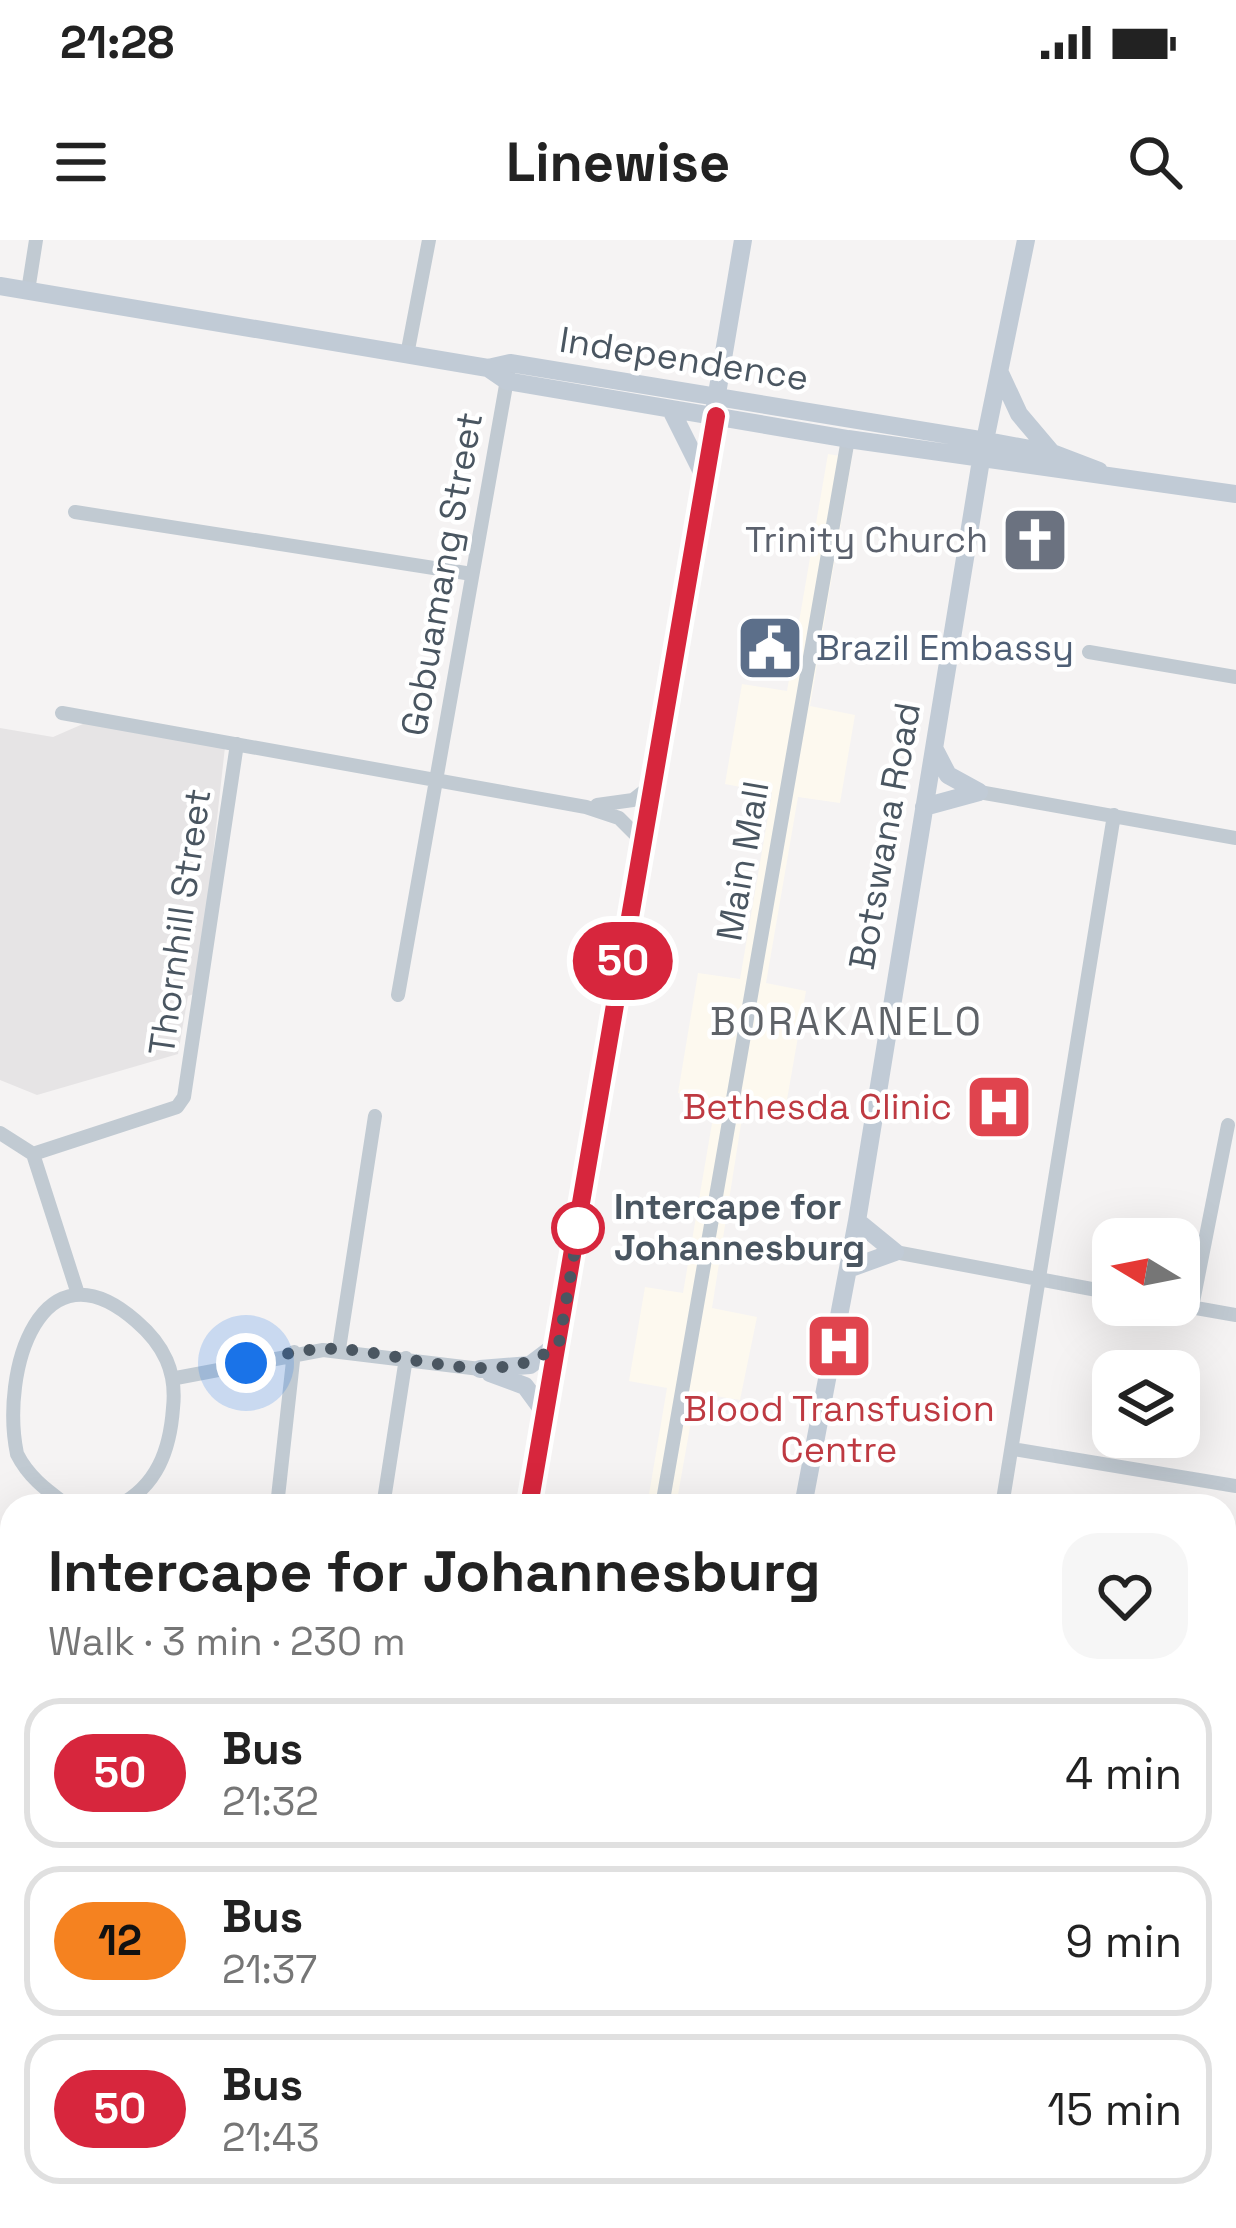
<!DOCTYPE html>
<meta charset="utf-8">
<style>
body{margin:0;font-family:"Space Grotesk",sans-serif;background:#f6f6f6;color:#222;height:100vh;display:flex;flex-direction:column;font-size:45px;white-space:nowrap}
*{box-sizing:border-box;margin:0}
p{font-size:39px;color:#767676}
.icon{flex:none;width:66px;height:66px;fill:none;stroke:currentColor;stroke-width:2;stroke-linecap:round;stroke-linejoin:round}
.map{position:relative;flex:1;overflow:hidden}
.side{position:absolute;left:0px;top:1254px;width:1236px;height:735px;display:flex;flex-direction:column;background:#fff;border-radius:36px 36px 0 0;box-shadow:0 12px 48px #0002}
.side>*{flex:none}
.badge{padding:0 24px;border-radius:39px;font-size:42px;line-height:78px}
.needle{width:78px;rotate:280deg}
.controls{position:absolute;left:1092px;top:978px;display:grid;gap:24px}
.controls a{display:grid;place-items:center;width:108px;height:108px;border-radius:24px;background:#fff;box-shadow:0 12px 48px #0002;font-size:60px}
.you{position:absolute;width:60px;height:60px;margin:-30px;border:9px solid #fff;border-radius:50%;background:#1a73e8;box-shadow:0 0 0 18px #1a73e833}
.map>.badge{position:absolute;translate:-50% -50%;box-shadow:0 0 0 6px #fff}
.round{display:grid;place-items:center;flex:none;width:126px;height:126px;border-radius:36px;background:#f6f6f6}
.headline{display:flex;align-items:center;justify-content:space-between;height:204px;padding:0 48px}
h1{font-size:57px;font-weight:800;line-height:90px}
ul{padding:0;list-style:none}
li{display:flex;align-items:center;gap:36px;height:150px;margin:0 24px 18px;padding:0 24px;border:6px solid #e0e0e0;border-radius:36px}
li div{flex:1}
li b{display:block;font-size:45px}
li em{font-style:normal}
li .badge{min-width:132px;font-weight:700;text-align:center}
.status{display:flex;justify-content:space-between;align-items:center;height:84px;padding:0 60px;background:#fff;direction:ltr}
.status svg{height:33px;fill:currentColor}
header{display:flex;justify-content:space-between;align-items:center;height:156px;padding:0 48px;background:#fff;font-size:54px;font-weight:800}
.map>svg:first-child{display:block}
.commercial{fill:#fdf9ef}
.education{fill:#e6e4e5}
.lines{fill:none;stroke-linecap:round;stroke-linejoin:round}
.street{stroke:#c1cad2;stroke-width:14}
.secondary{stroke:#c1cbd6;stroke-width:18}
.primary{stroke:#b3c2d1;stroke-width:21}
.line-casing{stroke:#fff;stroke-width:27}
.line{stroke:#d7263d;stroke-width:18}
.walk{stroke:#4a5661;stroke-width:12;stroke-dasharray:0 21.6}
.stop-dot{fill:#fff;stroke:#d7263d;stroke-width:6}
.labels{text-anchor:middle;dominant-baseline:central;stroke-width:9;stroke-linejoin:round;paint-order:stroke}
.street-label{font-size:36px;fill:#4a5661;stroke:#fff}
.worship-label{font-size:36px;fill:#5b616d;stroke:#fff;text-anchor:end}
.service-label{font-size:36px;fill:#4e5e75;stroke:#fff;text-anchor:start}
.health-label{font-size:36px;fill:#be3a42;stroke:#fff;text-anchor:end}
.stop-label{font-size:36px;font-weight:bold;fill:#4a5661;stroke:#fff;text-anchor:start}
.neighbourhood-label{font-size:39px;letter-spacing:3px;fill:#5f6368;stroke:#fff}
</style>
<div class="status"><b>21:28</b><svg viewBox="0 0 49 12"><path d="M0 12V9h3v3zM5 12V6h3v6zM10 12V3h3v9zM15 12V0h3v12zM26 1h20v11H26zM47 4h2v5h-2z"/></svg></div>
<header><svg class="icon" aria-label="menu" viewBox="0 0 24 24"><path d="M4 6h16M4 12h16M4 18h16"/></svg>Linewise<svg class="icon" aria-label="search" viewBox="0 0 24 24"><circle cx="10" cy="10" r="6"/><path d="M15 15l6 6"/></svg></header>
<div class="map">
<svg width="1236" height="1988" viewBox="0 0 1236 1988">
<rect width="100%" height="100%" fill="#f5f3f3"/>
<!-- commercial -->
<path class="commercial" d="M828,214L852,218L810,466L855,475L840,563L798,557L766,743L806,751L785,871L744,865L712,1068L757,1077L740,1160L696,1153L676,1266H647L667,1148L629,1141L645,1047L683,1053L716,860L678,853L698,733L740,739L772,553L725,544L742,444L787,451Z"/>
<!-- education -->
<path class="education" d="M99,477L226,498L207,669L205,750L188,756L178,814L37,855L0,840V488L53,497Z"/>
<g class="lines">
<!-- street -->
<path class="street" d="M28,51L36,0
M407,115L429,0
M75,272L472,334
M1089,412L1236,437
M62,473L586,567L619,578L643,602
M979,552L1236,598
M597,565L633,560L652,545
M398,755L508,134
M0,893L33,914
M33,914L177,867L184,857L237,504
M33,914L78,1054
M895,1012L1113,1053
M1179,1065L1236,1075
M1192,1067L1228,885
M339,1109L375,876
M176,1138L323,1110L480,1129
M1013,1209L1236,1246
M384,1260L406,1118
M68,1266C48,1251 29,1238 17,1214C0,1131 41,998 136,1081C164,1105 177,1132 173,1168C170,1210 157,1246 118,1266
M277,1266L294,1112
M662,1266L848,199
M1002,1266L1114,575
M1224,1498L1236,1509
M0,1848L12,1843
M0,1921L12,1924
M121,1977L124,1978
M514,1977L567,1988
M1047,1977L1057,1988
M283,1988L285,1977
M644,1988L692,1977
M797,1988L799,1977"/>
<!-- secondary -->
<path class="secondary" d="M0,46L488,128L510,123L986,201L1052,213L1099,231
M488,128L507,141L848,199L1236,254
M1000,133L1019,174L1052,213
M671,170L702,232
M935,510L948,535L979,552
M924,567L979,552
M857,981L895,1012
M848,1029L895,1012
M480,1129L530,1125L558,1104
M490,1133L525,1146L547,1176
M529,1266L743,0
M803,1266L857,981L981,220L1026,0"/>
<!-- primary -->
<path class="primary" d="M0,1487L12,1483
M0,1504L12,1500
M1224,1687L1236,1697
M1224,1718L1236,1729"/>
</g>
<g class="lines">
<defs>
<path id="line" d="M529,1266L716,176"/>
</defs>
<!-- line casing -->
<use href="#line" class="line-casing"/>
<!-- line -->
<use href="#line" class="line"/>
<!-- walk -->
<path class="walk" d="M246,1123C277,1116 308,1107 340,1109C406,1113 507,1153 559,1103L580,980L578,988"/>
</g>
<!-- icons -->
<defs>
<symbol id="church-square" viewBox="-11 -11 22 22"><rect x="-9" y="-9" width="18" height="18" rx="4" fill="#6b7280" stroke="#fff"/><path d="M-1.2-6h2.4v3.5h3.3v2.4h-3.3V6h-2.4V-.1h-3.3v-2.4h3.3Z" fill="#fff"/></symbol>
<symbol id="civic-square" viewBox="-11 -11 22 22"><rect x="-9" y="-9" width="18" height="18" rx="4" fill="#5c6f8a" stroke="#fff"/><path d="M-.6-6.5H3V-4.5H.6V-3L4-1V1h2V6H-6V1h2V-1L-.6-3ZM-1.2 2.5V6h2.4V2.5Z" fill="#fff"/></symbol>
<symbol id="hospital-square" viewBox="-11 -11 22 22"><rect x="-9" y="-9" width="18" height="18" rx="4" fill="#e0444e" stroke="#fff"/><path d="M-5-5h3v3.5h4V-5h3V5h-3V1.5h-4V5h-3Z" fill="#fff"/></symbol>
</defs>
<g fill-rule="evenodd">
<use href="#church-square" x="997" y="262" width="76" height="76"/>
<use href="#civic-square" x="732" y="370" width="76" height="76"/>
<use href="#hospital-square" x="961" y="829" width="76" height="76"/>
<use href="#hospital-square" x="801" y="1068" width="76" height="76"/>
</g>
<!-- markers -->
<circle class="stop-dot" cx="578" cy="988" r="24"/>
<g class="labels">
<!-- street labels -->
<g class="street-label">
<text transform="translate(684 119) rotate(9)">Independence</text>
<text transform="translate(442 334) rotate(-80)">Gobuamang Street</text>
<text transform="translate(885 596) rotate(-80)">Botswana Road</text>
<text transform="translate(743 621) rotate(-80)">Main Mall</text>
<text transform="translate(180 682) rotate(-82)">Thornhill Street</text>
</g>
<!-- worship labels -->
<g class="worship-label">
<text x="988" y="300">Trinity Church</text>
</g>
<!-- service labels -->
<g class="service-label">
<text x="816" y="408">Brazil Embassy</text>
</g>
<!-- health labels -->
<g class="health-label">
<text x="952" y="867">Bethesda Clinic</text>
<text x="839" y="1169" text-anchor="middle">Blood Transfusion<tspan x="839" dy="41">Centre</tspan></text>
</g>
<!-- stop labels -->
<g class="stop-label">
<text x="614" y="967">Intercape for<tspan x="614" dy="41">Johannesburg</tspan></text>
</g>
<!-- neighbourhood labels -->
<g class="neighbourhood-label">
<text x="847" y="781">BORAKANELO</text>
</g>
</g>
</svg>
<div class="controls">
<a><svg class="needle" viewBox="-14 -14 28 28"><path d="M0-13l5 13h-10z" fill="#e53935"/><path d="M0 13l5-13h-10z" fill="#767676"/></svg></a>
<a><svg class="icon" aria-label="layers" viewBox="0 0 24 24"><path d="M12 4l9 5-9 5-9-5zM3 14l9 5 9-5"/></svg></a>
</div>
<div class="you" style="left:246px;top:1123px"></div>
<b class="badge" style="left:623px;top:721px;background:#d7263d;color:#fff">50</b>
<section class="side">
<div class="headline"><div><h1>Intercape for Johannesburg</h1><p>Walk · 3 min · 230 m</p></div><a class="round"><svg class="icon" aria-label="heart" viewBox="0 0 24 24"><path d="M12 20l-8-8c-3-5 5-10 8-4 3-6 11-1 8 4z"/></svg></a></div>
<ul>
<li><span class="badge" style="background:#d7263d;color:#fff">50</span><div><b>Bus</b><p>21:32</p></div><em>4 min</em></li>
<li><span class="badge" style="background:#f58220;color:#111">12</span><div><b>Bus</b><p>21:37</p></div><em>9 min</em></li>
<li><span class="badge" style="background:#d7263d;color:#fff">50</span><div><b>Bus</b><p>21:43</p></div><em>15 min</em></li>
</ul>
</section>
</div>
